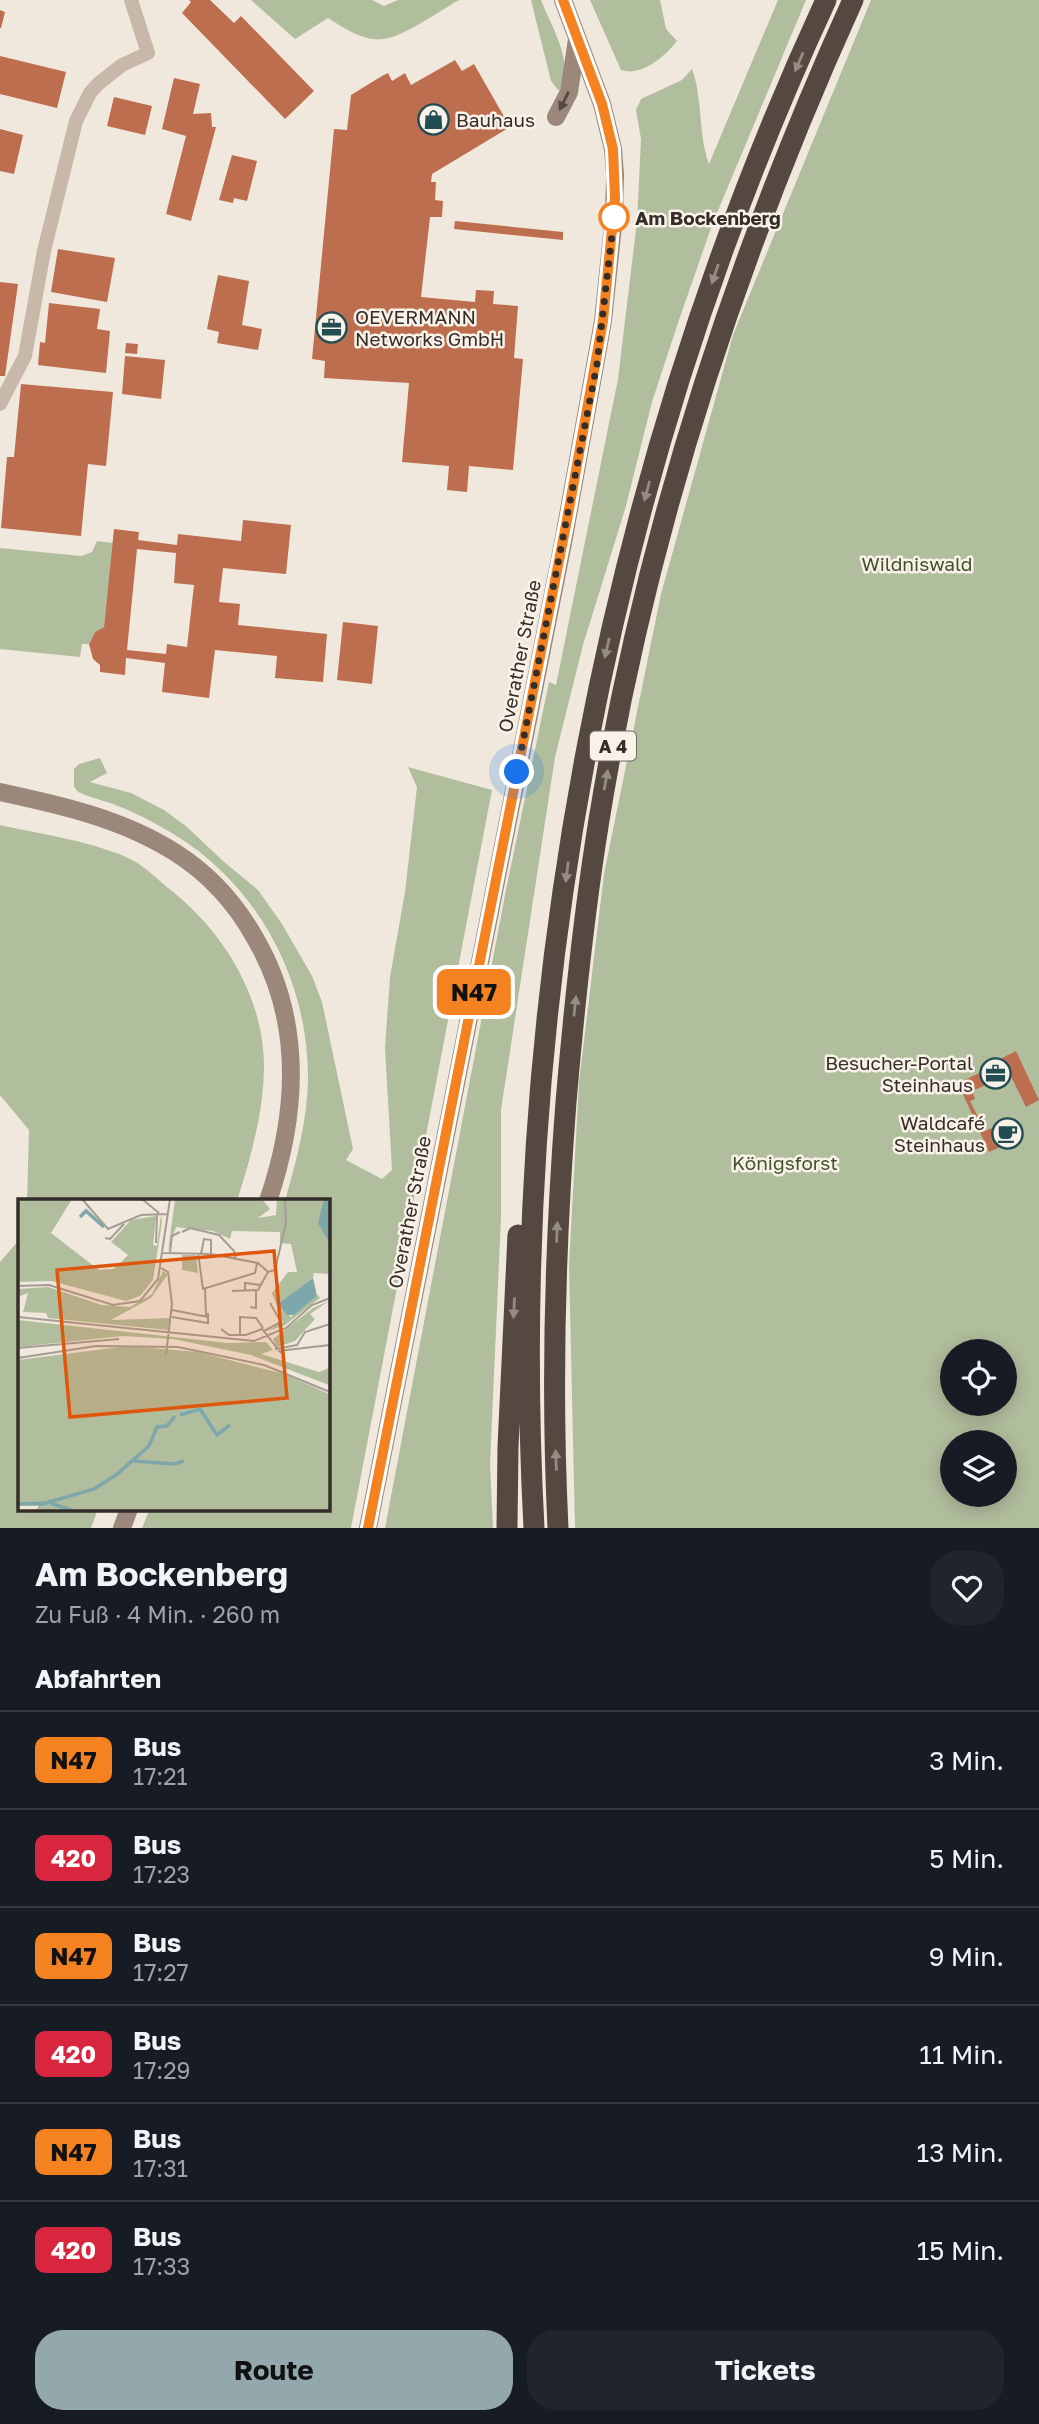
<!DOCTYPE html>
<html lang="de">
<meta charset="utf-8">
<style>
body{margin:0;font-family:"Golos Text",sans-serif;background:#20242c;color:#f1f3f6;height:100vh;display:flex;flex-direction:column;font-size:26px;white-space:nowrap}
*{box-sizing:border-box;margin:0}
p{font-size:23px;color:#9ea1a6}
.icon{flex:none;width:38px;height:38px;fill:none;stroke:currentColor;stroke-width:2;stroke-linecap:round;stroke-linejoin:round}
.map{position:relative;height:1528px;overflow:hidden}
.sheet{display:flex;flex-direction:column;background:#171b24;flex:1}
.sheet>*{flex:none}
.badge{padding:0 14px;border-radius:10px;font-size:24px;line-height:46px}
.buttons{position:absolute;left:940px;top:1339px;display:grid;gap:14px}
.buttons a{display:grid;place-items:center;width:77px;height:77px;border-radius:50%;background:#171b24;box-shadow:0 4px 18px #0003;font-size:35px}
.you{position:absolute;width:35px;height:35px;margin:-18px;border:5px solid #fff;border-radius:50%;background:#1a73e8;box-shadow:0 0 0 10px #1a73e833}
.map>.badge{position:absolute;translate:-50% -50%;box-shadow:0 0 0 4px #fff}
h2{padding:0 35px;font-size:26px;line-height:63px}
.round{display:grid;place-items:center;flex:none;width:74px;height:74px;border-radius:28px;background:#20242c}
.overview{display:flex;align-items:center;justify-content:space-between;height:119px;padding:0 35px}
h1{font-size:33px;font-weight:700;line-height:52px}
.cta{display:flex;gap:14px;margin-top:auto;padding:14px 35px}
.cta a{flex:1;height:80px;border-radius:28px;background:#93a8ad;color:#111;font-size:28px;font-weight:700;line-height:80px;text-align:center}
.cta a+a{background:#20242c;color:#f1f3f6}
ul{padding:0;list-style:none}
li{display:flex;align-items:center;gap:21px;height:98px;padding:0 35px;border-top:2px solid #363941}
li div{flex:1}
li b{display:block;font-size:26px}
li em{font-style:normal}
li .badge{min-width:77px;font-weight:700;text-align:center}
.map>svg:first-child{display:block}
.green{fill:#b1be9d;fill-rule:evenodd}
.building{fill:#bd6e4e;fill-rule:evenodd}
.lines{fill:none;stroke-linecap:round;stroke-linejoin:round}
.minor{stroke:#c7b8a9;stroke-width:14}
.secondary{stroke:#9b887b;stroke-width:18}
.motorway{stroke:#554840;stroke-width:21}
.oneway{fill:#968c83}
.oneway2{fill:#544841}
.line-casing{stroke:#fff;stroke-width:16}
.line{stroke:#f58220;stroke-width:10}
.walk{stroke:#352d28;stroke-width:7;stroke-dasharray:0 12.6}
.stop-dot{fill:#fff;stroke:#f58220;stroke-width:3.5}
.labels{text-anchor:middle;dominant-baseline:central;stroke-width:5;stroke-linejoin:round;paint-order:stroke}
.shield{fill:#f8f2e8;stroke:#706862;stroke-width:2}
.shield-label{font-size:18px;font-weight:bold;fill:#352d28}
.poi-label{font-size:19px;fill:#352d28;stroke:#f8f2e8;text-anchor:start}
.stop-label{font-size:19px;font-weight:bold;fill:#352d28;stroke:#f8f2e8;text-anchor:start}
.park-label{font-size:19px;fill:#42512e;stroke:#f8f2e8}
.street-label{font-size:19px;fill:#352d28;stroke:#f8f2e8}
.inset-river{fill:none;stroke:#7da7ab;stroke-width:3.5}
.inset-road{fill:none;stroke:#a59d94;stroke-width:2}
.view{fill:#df570d;fill-opacity:0.15;stroke:#df570d;stroke-width:3.5}
.inset-edge{fill:none;stroke:#352d28;stroke-width:3.5}
</style>
<div class="map">
<svg width="1039" height="1528" viewBox="0 0 1039 1528">
<rect width="100%" height="100%" fill="#f0e8dc"/>
<!-- green -->
<path class="green" d="M251,0H372L384,6L398,0H459C441,10 403,37 384,39C364,42 344,28 328,18L295,39Z
M531,0H541C551,26 576,64 559,91L551,81Z
M590,0H660L666,29L677,41C666,56 641,77 621,70Z
M778,0H806L712,225L679,320L652,402L626,506L583,645L555,757L501,1110V1218L490,1464L493,1528H385L506,890L549,682L556,685L618,379L637,221L641,139L636,110L641,99L682,80L692,69C703,99 698,134 709,164Z
M871,0H1039V1528H575L569,1265L579,1082L604,874L661,594L733,335ZM952,1351H1004V1404H952ZM952,1442H1004V1494H952Z
M97,541L113,543L104,627L95,632L89,644H82L80,657L0,649V548L81,556L92,552Z
M100,758L107,773L90,782L131,793L164,810L187,827L223,861L258,890L282,924L312,976L322,1002L353,1149L346,1160L382,1179L392,1170L385,1048L390,977L405,892L417,787L408,767L492,790L351,1528H142L150,1509H327V1201H285C296,1162 307,1122 308,1081C309,983 260,887 175,835C155,823 135,812 113,804C102,800 89,797 78,792L74,787V769L79,764Z
M0,825C39,834 99,842 134,861C147,868 160,882 172,891C224,933 263,996 264,1065C264,1111 251,1157 237,1201H27L29,1130L0,1095Z
M19,1240V1509H98L91,1528H0V1262Z"/>
<!-- building -->
<path class="building" d="M189,0H210L234,23L241,16L314,91L285,119L182,13L191,2Z
M0,10L5,12L1,28H0Z
M0,56L66,72L57,108L0,94Z
M455,60L462,71L474,64L510,127L432,174L431,182H436L435,200L443,201L442,217H430L421,297L475,302L476,290L494,291L493,304L518,306L514,358L523,359L513,470L469,466L467,492L447,490L449,466L402,462L409,383L324,378L325,361L312,359L334,129L347,130L351,95L382,76L388,73L392,81L405,73L411,85Z
M174,78L200,84L193,114L211,113L212,127H216L191,221L166,214L186,136L162,129Z
M114,97L152,106L145,135L107,126Z
M0,129L23,135L14,174L0,171Z
M232,155L257,161L247,201L234,198L233,203L219,200Z
M455,221L563,232V240L454,229Z
M58,249L115,258L107,302L51,292Z
M218,275L249,281L242,325L262,329L258,350L217,343L219,332L207,329Z
M0,282L18,284L5,376H0Z
M49,303L100,309L97,329L110,331L106,373L38,365L40,342L45,343Z
M126,343L138,344L137,354L125,353Z
M125,356L165,360L161,399L122,394Z
M21,384L113,392L106,466L88,464L81,536L1,528L7,457H14Z
M243,520L291,525L286,574L223,568L219,602L240,604L238,625L327,634L323,682L275,678L277,656L215,650L209,698L162,692L165,663L126,658L125,675L100,672V665L93,659L89,644L95,632L104,627L114,529L139,532L138,540L177,545L178,534L241,541ZM137,549L176,553L174,583L194,585L187,647L167,644L166,654L127,650Z
M343,622L378,626L372,684L337,680Z
M1016,1051L1039,1100L1026,1107L1002,1058Z
M1001,1063L1007,1076L972,1091L975,1099L970,1101L985,1131L1015,1118L1023,1137L989,1152L958,1083Z"/>
<g class="lines">
<!-- minor -->
<path class="minor" d="M0,404L25,356L44,251L76,121L90,93L98,84L122,65L148,53L131,0"/>
<!-- secondary -->
<path class="secondary" d="M556,117L569,92L577,39
M0,792C61,805 123,819 176,853C209,874 236,904 255,938C303,1020 298,1113 268,1201
M122,1528L129,1509
M368,1528L563,543L603,321L614,216L615,175L613,149L602,104L563,0"/>
<!-- motorway -->
<path class="motorway" d="M507,1528L508,1447L518,1235
M534,1528C506,1007 607,473 826,0
M558,1528C551,1386 555,1244 566,1102C574,1008 584,913 599,820C645,537 735,260 853,0"/>
</g>
<!-- one-way arrows -->
<defs><path id="oneway-solid" d="M-6-.8H1V-3.2L6.5 0L1 3.2V.8H-6Z" transform="scale(1.75)"/></defs>
<g class="oneway">
<use href="#oneway-solid" transform="translate(799 62) rotate(113)"/>
<use href="#oneway-solid" transform="translate(715 274) rotate(109)"/>
<use href="#oneway-solid" transform="translate(647 491) rotate(105)"/>
<use href="#oneway-solid" transform="translate(607 648) rotate(103)"/>
<use href="#oneway-solid" transform="translate(606 780) rotate(-79)"/>
<use href="#oneway-solid" transform="translate(567 872) rotate(97)"/>
<use href="#oneway-solid" transform="translate(575 1006) rotate(-84)"/>
<use href="#oneway-solid" transform="translate(557 1232) rotate(-88)"/>
<use href="#oneway-solid" transform="translate(514 1308) rotate(93)"/>
<use href="#oneway-solid" transform="translate(556 1460) rotate(-92)"/>
</g>
<use class="oneway2" href="#oneway-solid" transform="translate(564 101) rotate(116)"/>
<g class="lines">
<defs>
<path id="line" d="M368,1528L567,520L603,321L615,198L613,149L602,104L563,0"/>
</defs>
<!-- line casing -->
<use href="#line" class="line-casing"/>
<!-- line -->
<use href="#line" class="line"/>
<!-- walk -->
<path class="walk" d="M517,772L597,364L614,217"/>
</g>
<!-- icons -->
<defs>
<symbol id="shop-ring" viewBox="-11 -11 22 22"><circle r="9.5" fill="#f8f2e8" stroke="#214d53" stroke-width="1.5"/><path d="M-5-2.5h2.3a2.7 3.5 0 0 1 5.4 0H5L5.5 6h-11ZM-1.5-2.5h3a1.5 2.3 0 0 0-3 0Z" fill="#214d53"/></symbol>
<symbol id="office-ring" viewBox="-11 -11 22 22"><circle r="9.5" fill="#f8f2e8" stroke="#214d53" stroke-width="1.5"/><path d="M-6-3h4V-5.5h4V-3h4V5H-6ZM-1-4.5V-3h2v-1.5ZM-6 0V1H6V0Z" fill="#214d53"/></symbol>
<symbol id="cafe-ring" viewBox="-11 -11 22 22"><circle r="9.5" fill="#f8f2e8" stroke="#214d53" stroke-width="1.5"/><path d="M-5.5-4.5H6V0H3Q3 3.5 0 3.5H-2.5Q-5.5 3.5-5.5 0ZM3-3.2v2h1.7v-2ZM-6 4.5H4V6H-6Z" fill="#214d53"/></symbol>
</defs>
<g fill-rule="evenodd">
<use href="#shop-ring" x="416" y="102" width="35" height="35"/>
<use href="#office-ring" x="314" y="310" width="35" height="35"/>
<use href="#office-ring" x="978" y="1056" width="35" height="35"/>
<use href="#cafe-ring" x="990" y="1116" width="35" height="35"/>
</g>
<!-- markers -->
<circle class="stop-dot" cx="614" cy="217" r="14"/>
<g class="labels">
<!-- shield labels -->
<rect class="shield" x="590" y="731.5" width="46" height="29" rx="5"/>
<g class="shield-label">
<text x="613" y="746">A 4</text>
</g>
<!-- poi labels -->
<g class="poi-label">
<text x="456" y="119">Bauhaus</text>
<text x="355" y="316">OEVERMANN<tspan x="355" dy="22">Networks GmbH</tspan></text>
<text x="973" y="1062" text-anchor="end">Besucher-Portal<tspan x="973" dy="22">Steinhaus</tspan></text>
<text x="985" y="1122" text-anchor="end">Waldcafé<tspan x="985" dy="22">Steinhaus</tspan></text>
</g>
<!-- stop labels -->
<g class="stop-label">
<text x="635" y="217">Am Bockenberg</text>
</g>
<!-- park labels -->
<g class="park-label">
<text x="917" y="563">Wildniswald</text>
<text x="785" y="1162">Königsforst</text>
</g>
<!-- street labels -->
<g class="street-label">
<text transform="translate(519 656) rotate(-79)">Overather Straße</text>
<text transform="translate(409 1212) rotate(-79)">Overather Straße</text>
</g>
</g>
<!-- overview -->
<g transform="translate(18 1199)">
<rect width="312" height="312" fill="#f0e8dc"/>
<path d="M0,0H54L33,34L81,71L96,70L110,56L93,43L113,21L138,17L135,46L139,47L143,16L144,23L135,81L122,97L108,102L33,82L0,83ZM157,0H244L252,10L240,19L258,16L259,0H311V75L296,74L295,79L260,106L273,118L300,96L302,99L267,126L250,132L265,123L254,94L270,73H279L273,45L262,44V33L214,32L212,40L195,32L158,28L150,52ZM164,56H178L180,74L164,71ZM145,72L150,75L133,99L93,121L152,119L150,131L30,119L28,114L5,113L10,94L0,98V90L30,88L84,106L112,108L134,95ZM311,102L292,115L297,120L277,142L259,148L255,140L295,109ZM0,121L210,144L248,143L255,151L243,155L301,173L311,169V186L233,156L155,140L105,137L0,148ZM110,147L180,153L266,175L311,195V311H18L21,307H0V161Z" fill="#b1be9d"/>
<path d="M306,0H311V43L300,24ZM295,79L299,97L276,116H269L260,105Z" fill="#7da7ab"/>
<path class="inset-river" d="M62,18L68,12L86,28M162,216L182,210L199,236L212,226M116,262L156,265L166,262M32,304L53,311M0,305L30,304M21,306L76,290L98,276L131,247L139,228L149,227L157,217"/>
<path class="inset-road" d="M64,0L90,30L123,16L150,15M124,0L141,14M164,33L172,29L201,36L216,52L218,61M87,39L92,40L106,25M138,44L139,15M145,54L193,55L240,64L250,73L257,71L268,24L267,0M152,54L154,37L162,33M180,54L185,90L237,74L239,64M183,55L186,40L193,41V55M143,69L150,73L154,105L148,156M0,87L31,86L95,106L122,102L140,80L152,0M187,90L188,117M227,91V84L243,86M214,92L240,91L250,73M232,108L238,109V92M154,111L190,118M0,118L236,142L268,129L294,106L312,99M154,118L190,124V114M203,130L211,136H228L244,130L263,154M246,132L263,123L252,104M222,136V118L238,119L245,129M0,149L101,140M257,150L279,146L287,133L312,125M260,152L312,146M0,159L78,147L160,148L246,166L312,193"/>
<path class="view" d="M256,52L269,199L52,218L39,71Z"/>
<rect width="312" height="312" class="inset-edge"/>
</g>
</svg>
<div class="buttons">
<a><svg class="icon" aria-label="locate" viewBox="0 0 24 24"><circle cx="12" cy="12" r="6"/><path d="M12 2v4M12 18v4M2 12h4M18 12h4"/></svg></a>
<a><svg class="icon" aria-label="layers" viewBox="0 0 24 24"><path d="M12 4l9 5-9 5-9-5zM3 14l9 5 9-5"/></svg></a>
</div>
<div class="you" style="left:517px;top:772px"></div>
<b class="badge" style="left:474px;top:992px;background:#f58220;color:#111">N47</b>
</div>
<section class="sheet">
<div class="overview"><div><h1>Am Bockenberg</h1><p>Zu Fuß · 4 Min. · 260 m</p></div><a class="round"><svg class="icon" aria-label="heart" viewBox="0 0 24 24"><path d="M12 20l-8-8c-3-5 5-10 8-4 3-6 11-1 8 4z"/></svg></a></div>
<h2>Abfahrten</h2>
<ul>
<li><span class="badge" style="background:#f58220;color:#111">N47</span><div><b>Bus</b><p>17:21</p></div><em>3 Min.</em></li>
<li><span class="badge" style="background:#d7263d;color:#fff">420</span><div><b>Bus</b><p>17:23</p></div><em>5 Min.</em></li>
<li><span class="badge" style="background:#f58220;color:#111">N47</span><div><b>Bus</b><p>17:27</p></div><em>9 Min.</em></li>
<li><span class="badge" style="background:#d7263d;color:#fff">420</span><div><b>Bus</b><p>17:29</p></div><em>11 Min.</em></li>
<li><span class="badge" style="background:#f58220;color:#111">N47</span><div><b>Bus</b><p>17:31</p></div><em>13 Min.</em></li>
<li><span class="badge" style="background:#d7263d;color:#fff">420</span><div><b>Bus</b><p>17:33</p></div><em>15 Min.</em></li>
</ul>
<div class="cta"><a>Route</a><a>Tickets</a></div>
</section>
